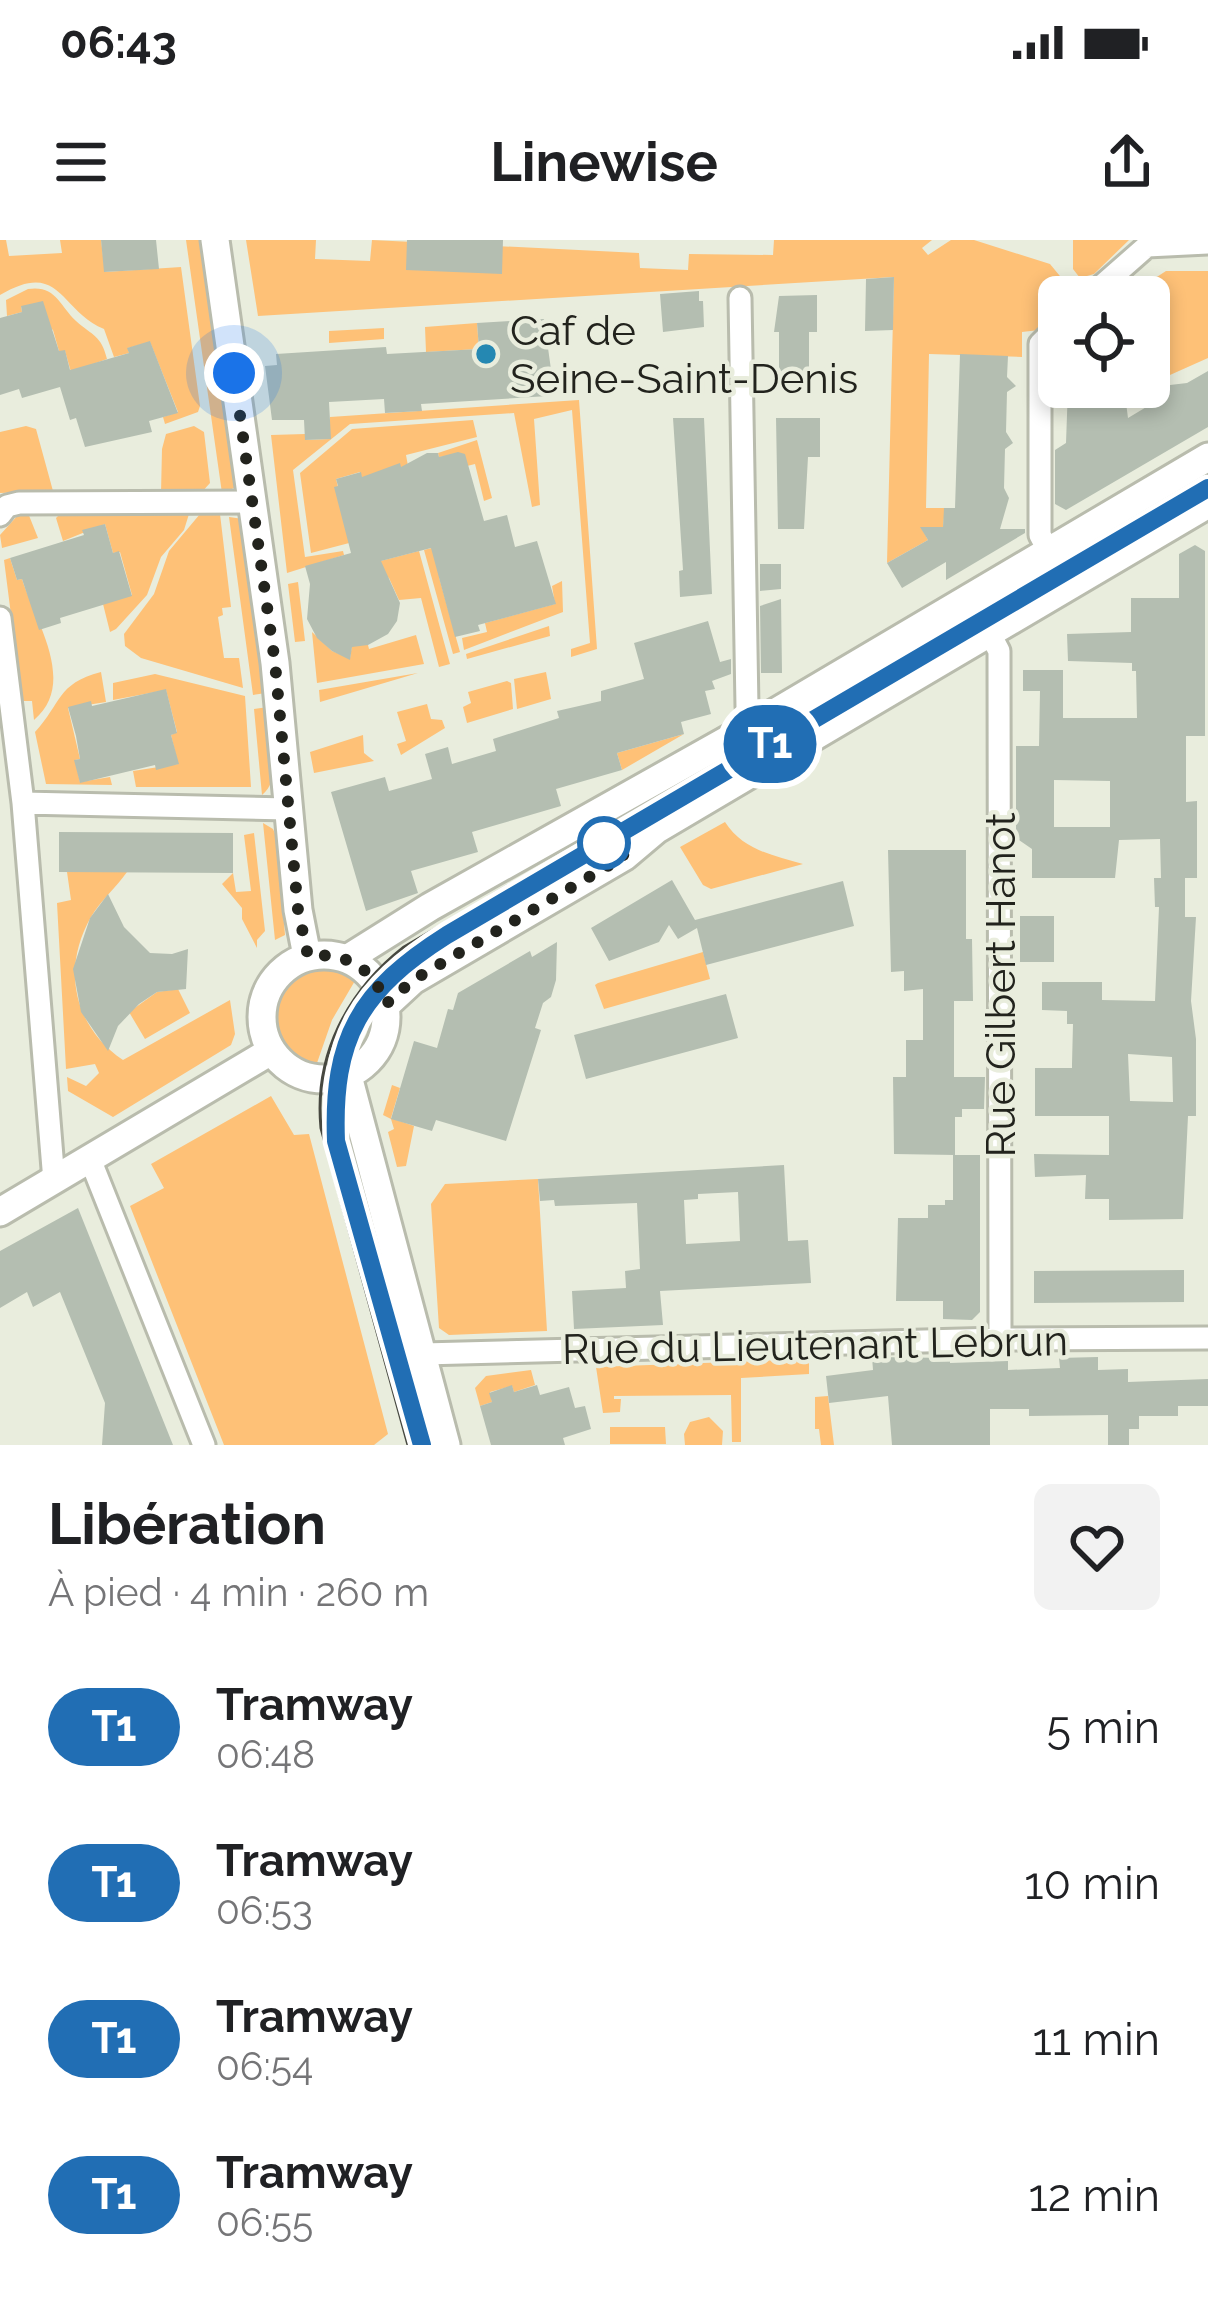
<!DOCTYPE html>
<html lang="fr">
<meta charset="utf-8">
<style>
body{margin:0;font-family:Raleway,sans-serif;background:#f2f2f2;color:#202124;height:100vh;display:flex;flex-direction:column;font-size:45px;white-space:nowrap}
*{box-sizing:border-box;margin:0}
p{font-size:39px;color:#757577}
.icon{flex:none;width:66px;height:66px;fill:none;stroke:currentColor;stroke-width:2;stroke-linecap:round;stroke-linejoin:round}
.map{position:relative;height:1205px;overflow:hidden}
.drawer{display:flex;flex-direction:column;background:#fff;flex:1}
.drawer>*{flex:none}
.badge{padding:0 24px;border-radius:39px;font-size:42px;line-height:78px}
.tools{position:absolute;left:1038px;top:36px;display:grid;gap:24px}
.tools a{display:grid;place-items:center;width:132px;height:132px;border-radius:18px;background:#fff;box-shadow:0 6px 18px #0003;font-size:60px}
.you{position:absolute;width:60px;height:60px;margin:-30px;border:9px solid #fff;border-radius:50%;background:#1a73e8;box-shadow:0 0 0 18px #1a73e833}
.map>.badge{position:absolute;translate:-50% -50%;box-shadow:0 0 0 6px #fff}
.round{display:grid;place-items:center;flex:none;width:126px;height:126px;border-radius:18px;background:#f2f2f2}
.head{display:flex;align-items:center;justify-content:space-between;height:204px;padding:0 48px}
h1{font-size:57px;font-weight:700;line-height:90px}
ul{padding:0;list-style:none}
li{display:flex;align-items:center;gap:36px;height:156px;padding:0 48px}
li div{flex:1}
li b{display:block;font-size:45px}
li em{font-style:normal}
li .badge{min-width:132px;font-weight:700;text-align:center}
.status{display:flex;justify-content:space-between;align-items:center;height:84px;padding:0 60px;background:#fff;direction:ltr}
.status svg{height:33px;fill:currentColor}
header{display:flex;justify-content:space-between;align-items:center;height:156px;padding:0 48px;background:#fff;font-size:54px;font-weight:700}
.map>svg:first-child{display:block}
.green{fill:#fec177}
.building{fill:#b4beb1;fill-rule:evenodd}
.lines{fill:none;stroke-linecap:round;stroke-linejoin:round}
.minor-casing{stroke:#b9bcad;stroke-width:27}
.tertiary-casing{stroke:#b9bcad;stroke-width:33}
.minor{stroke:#fff;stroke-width:21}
.tertiary{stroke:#fff;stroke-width:27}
.tram{stroke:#474840;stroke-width:3}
.line-casing{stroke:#fff;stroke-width:27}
.line{stroke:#216eb4;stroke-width:18}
.walk{stroke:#22231d;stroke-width:12;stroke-dasharray:0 21.6}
.poi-dot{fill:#2588b2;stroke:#e9eddd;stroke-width:4.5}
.stop-dot{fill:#fff;stroke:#216eb4;stroke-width:6}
.labels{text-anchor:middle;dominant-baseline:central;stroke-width:9;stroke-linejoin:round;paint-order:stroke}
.poi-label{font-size:42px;fill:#22231d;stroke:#e9eddd;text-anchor:start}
.street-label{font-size:42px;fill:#22231d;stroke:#e9eddd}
</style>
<div class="status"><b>06:43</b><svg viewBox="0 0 49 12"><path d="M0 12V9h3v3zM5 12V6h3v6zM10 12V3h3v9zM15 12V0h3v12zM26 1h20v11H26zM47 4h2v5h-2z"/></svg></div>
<header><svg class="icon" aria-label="menu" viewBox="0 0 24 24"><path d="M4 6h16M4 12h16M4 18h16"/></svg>Linewise<svg class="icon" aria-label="share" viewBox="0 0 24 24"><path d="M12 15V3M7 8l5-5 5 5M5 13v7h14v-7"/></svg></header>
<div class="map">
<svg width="1208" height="1205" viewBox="0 0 1208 1205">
<rect width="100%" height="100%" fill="#e9eddd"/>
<!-- green -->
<path class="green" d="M0,0H6L9,16L62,13L60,0H101L105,32L181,27L200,166L198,172L165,184L163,177L178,172L150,102L128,108L129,113L114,117L104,89C59,70 61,19 0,55Z
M186,0H204L239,246L222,253Z
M246,0H316L315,19L370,21L372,0L639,13L640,28L688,30L689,14L773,15L774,0H932L922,8L928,15L951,0H974L1050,24L1064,41L1065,57H1059V64L1039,83V90L1022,92V117L929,114L926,268H945L943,287H921L928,300L887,323L894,37L258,76Z
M1073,0H1129L1094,34L1080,38L1073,29Z
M1166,31H1208V118L1161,139L1133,161L1120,152L1124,147H1149V57H1110L1133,36L1143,46Z
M28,49C56,45 59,65 76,81C93,96 101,95 107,119L71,132L65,111H59L53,90L21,66L22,72L7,76L6,60Z
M477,83L479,109L426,112L425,87Z
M384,88V99L329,103V91Z
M579,160L597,409L571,417V409L590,403L572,170L534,179L540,265L532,267L514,173L350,184L293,230L305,317L343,311L344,315L287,333L271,195L305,194L306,200L330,199V177Z
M473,180L477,197L406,215L408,226L363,241L360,232L336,239L338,247L376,296L311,313L300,233L352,189Z
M26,186L36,189L53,251L0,253V192Z
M194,186L204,192L210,243L201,253H161L162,209L166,194Z
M477,200L492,258L484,261L475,224L463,227L465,214L439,217L438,213Z
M28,273L38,298L2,308L0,295L18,275Z
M61,273L189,274L184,290L161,317L147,355L116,389L110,392L103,364L132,355L120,312L113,313L105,284L63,301L56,278Z
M200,274H220L231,367L222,368L223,375L218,377L224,418H239L243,448L141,418L125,406L124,394L154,354L169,311Z
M229,277L243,279L266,453L253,455Z
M499,290L439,337L460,412L453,414L424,310Z
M419,311L450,424L439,427L421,358L399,360L389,338L365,325Z
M10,318L17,340L22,339C35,381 78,443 34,480L32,461H22L4,320Z
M562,341L563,372L464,410L462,398L487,392L485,383L555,364L552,346Z
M298,342L305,401L295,402L288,344Z
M549,386L550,396L467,419L466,414Z
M312,392L332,411L350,418L352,405H368L369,409L416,395L424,424L317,443Z
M101,432L106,462L68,468L80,519L75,520L80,542L110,537L112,545L46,544L35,492C62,463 56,444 101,432Z
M546,432L551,459L517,469L514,439Z
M418,433L320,462L319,450Z
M155,434L245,456L251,547H136L133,531L178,524L171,495L177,492L166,450L113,460V443Z
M507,441L511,443L513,469L467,483L463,467L471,463L468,452Z
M427,464L431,479L442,480L445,488L401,515L397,504L406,501L397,472Z
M268,467C270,492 284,538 262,555L254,469Z
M684,494L622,530L617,513Z
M363,495L364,513L374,521L314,533L310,512Z
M725,582C743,610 772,615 803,624L711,649L703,645L680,607Z
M263,583L273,589L277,598L285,695L275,700Z
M254,593L265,691L257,700V708L242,679V668L222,644L233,633L236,652L251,651L244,595Z
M67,632H127C116,648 100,661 91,677C61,729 74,787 123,820L230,760L235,794L231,805L113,877L68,851L67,837L86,846L99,833L95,824L66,829L57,663L71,660Z
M703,712L710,739L604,769L595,745L598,743Z
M329,727L356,739L332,780L317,823C252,811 263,727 329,727Z
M178,749L190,773L145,799L129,772L157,752Z
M392,845L400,848L391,878L414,886L406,926L397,927L388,892L394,889L391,879L383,875Z
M271,856L294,895L309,894L388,1194L374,1205H224L130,966L164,948L151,924Z
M538,939L547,1091L449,1095L439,1088L431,964L445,944Z
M809,1119V1134L741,1138V1202H732L731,1155L614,1156V1159H621L620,1172L603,1173L596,1127Z
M531,1130L535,1145L514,1152L512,1146L490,1152L492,1162L480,1166L475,1148L486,1136Z
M828,1156L834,1205H821L819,1189H815V1157Z
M709,1177L723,1191L722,1205H685L684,1194L690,1182Z
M610,1187H665L666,1204H610Z"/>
<!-- building -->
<path class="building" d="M101,0H156L159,29L104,32Z
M407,0H503L502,34L406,30Z
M894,37L893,90L865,91L866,39Z
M699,51V61H703L704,87L663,92L660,54Z
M817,55V92H809V138L779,139V92H774L779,56Z
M43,61L59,111L65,110L70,130L129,113L127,108L150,101L178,173L149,181L152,192L85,207L76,178L70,180L60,147L22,158L19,149L0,155V78L22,72L21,66Z
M544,79L553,144L547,145L548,156L421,164L422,171L385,173L384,159L329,162L331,199L305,200L304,180H272L265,126L277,125L276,114L386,107L387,114L479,109L477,83Z
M960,114L1008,116L1007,137L1016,146L1007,152L1006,192L1013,203L1005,209L1004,248L1009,258L1000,289H1025V293L946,340V322L902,348L887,323L928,300L920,287H943L944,268H955Z
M1208,131V187L1066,270L1055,264V210L1066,203L1068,147H1124L1128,178L1168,154L1170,145L1187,143Z
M673,178H704L712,354L680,357L679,331L683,330Z
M776,178H820V217H808L804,289H778Z
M458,212L465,214L484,281L507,275L515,307L537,301L556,364L478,385L480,391L455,397L431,308L381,321L400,363L397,381L388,394L368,405L352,407L350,420L332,411L317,398L307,379L310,344L305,326L351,313L334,247L338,246L336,239L361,232L362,237L400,223L401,227L427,213H438L439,217Z
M105,284L113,313L119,311L132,356L60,378L61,383L39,390L22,339L17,340L10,318L84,295L82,290Z
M1195,305L1205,311V496H1186V562L1197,561V638H1185V677H1196L1191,761L1196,799V876H1188L1183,979L1109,980V959H1085L1086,935L1035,937L1034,914L1109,915V876H1035V828H1072V824L1073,784H1067V771L1042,770V742H1102V760L1155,761L1159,667H1155L1154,638H1161L1160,599L1119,600L1115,638H1032V609L1016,598V506H1039L1040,451H1023V430H1063V478H1137L1136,431H1132V423L1068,421L1067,394L1131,392V358H1179V314ZM1054,540L1110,541V587H1054ZM1128,814L1172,817L1173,862L1130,861Z
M760,324H781V349L760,351Z
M781,359L782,433H761L760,366Z
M708,381L720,422L731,419V434L712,441L715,449L705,451L711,474L681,482L684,494L617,513L622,530L556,549L561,566L472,592L478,612L411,631L418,653L366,671L331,552L385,537L389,551L432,539L425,514L448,507L452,524L496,511L493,499L559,478L557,471L601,461V451L644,439L634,403Z
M166,449L177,493L171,495L179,524L156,530L155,525L80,543L74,520L80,519L76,496L68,467L91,461L92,466Z
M59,592L233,593V633L59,632Z
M888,610H966V699H972L973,761H954V837H985L984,869H962V877H955V915L894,914L893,837H906V800H923V749L904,751V731L891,732Z
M672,640L695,680L843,641L854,686L706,725L697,688L678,699L669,685L659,702L609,721L591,688Z
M507,644L515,659L496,671L487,656Z
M108,654L124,687L150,713L172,714L188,709L186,749L157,752L139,764L118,786L108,811L81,772L73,729L90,678Z
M1020,676H1054V722H1020Z
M557,702L556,740L551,757L543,763L535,788L541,790L506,901L436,880L432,891L391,879L414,801L437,808L448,769L453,770L458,753L530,711L532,717Z
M726,754L738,798L586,839L574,795Z
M953,915H980V1072L972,1080L943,1079V1061H896L898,978H928V965H945V960H953Z
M784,925L788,1001L808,1000L811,1043L660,1051L663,1085L574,1089L572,1051L626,1048L625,1031L640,1029L637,963L555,966L554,960L540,961L538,939ZM738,952L740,1001L686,1004L684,960L698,959V954Z
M78,968L173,1205H102L105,1163L60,1052L33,1067L27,1052L0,1068V1011Z
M1184,1030V1062L1034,1063V1031Z
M872,1117L950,1118V1123L1008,1121V1130L1060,1128L1059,1118L1098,1117V1130L1128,1129V1142L1208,1139V1166H1178V1176H1139V1189H1129V1205H1108V1175L1029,1176V1169H990V1205H892L888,1156L829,1163L826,1136L873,1130Z
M512,1145L514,1152L537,1145L540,1155L569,1147L575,1168L585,1166L591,1189L563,1198L565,1205H491L480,1166L492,1162L489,1153Z"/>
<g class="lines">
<defs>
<path id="minor" d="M1089,57L1147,6L1208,3
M740,58L747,467L756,484
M0,275L7,266L19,263L253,262
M1049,312L1040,295V104L1059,85
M0,378L23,563L54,941
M990,394L999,411L1000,1099
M23,563L288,569
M90,919L204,1205
M423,1114L1000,1099L1208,1098"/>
<path id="tertiary" d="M215,0L275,423L298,670L307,716
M262 777a62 62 0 1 1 124 0a62 62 0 1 1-124 0Z
M347,719L430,667L756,484L1208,217
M386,765L413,740L625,616L657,589L1208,264
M348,836L446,1205
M0,972L271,811"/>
</defs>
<!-- minor casing -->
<use href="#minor" class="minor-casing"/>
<!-- tertiary casing -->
<use href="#tertiary" class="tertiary-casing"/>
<!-- minor -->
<use href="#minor" class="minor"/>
<!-- tertiary -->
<use href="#tertiary" class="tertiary"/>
<!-- tram -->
<path class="tram" d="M408,1205L321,888C314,815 347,752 404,707L1208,236"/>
</g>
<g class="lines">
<defs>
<path id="line" d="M422,1205L336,901C332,798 360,750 447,695L1208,248"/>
</defs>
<!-- line casing -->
<use href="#line" class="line-casing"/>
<!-- line -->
<use href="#line" class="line"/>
<!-- walk -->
<path class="walk" d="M234,133L275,423L298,670L308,716C346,712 373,727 386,764L413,740L625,616L604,603"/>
</g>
<!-- markers -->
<circle class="poi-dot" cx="486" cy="114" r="12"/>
<circle class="stop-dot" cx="604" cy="603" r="24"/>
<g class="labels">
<!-- poi labels -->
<g class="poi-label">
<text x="510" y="90">Caf de<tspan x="510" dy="48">Seine-Saint-Denis</tspan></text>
</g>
<!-- street labels -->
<g class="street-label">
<text transform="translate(1000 745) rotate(-90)">Rue Gilbert Hanot</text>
<text transform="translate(815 1105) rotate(-1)">Rue du Lieutenant Lebrun</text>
</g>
</g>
</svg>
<div class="tools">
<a><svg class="icon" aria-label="locate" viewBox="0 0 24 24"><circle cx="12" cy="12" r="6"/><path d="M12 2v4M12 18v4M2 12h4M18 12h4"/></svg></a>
</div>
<div class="you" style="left:234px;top:133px"></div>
<b class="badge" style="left:770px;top:504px;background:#216eb4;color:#fff">T1</b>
</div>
<section class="drawer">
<div class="head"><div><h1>Libération</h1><p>À pied · 4 min · 260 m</p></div><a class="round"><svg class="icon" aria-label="heart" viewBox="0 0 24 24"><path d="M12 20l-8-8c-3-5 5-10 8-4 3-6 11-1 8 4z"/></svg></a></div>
<ul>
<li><span class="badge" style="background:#216eb4;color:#fff">T1</span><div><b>Tramway</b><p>06:48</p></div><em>5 min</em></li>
<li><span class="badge" style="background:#216eb4;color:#fff">T1</span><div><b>Tramway</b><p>06:53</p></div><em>10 min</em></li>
<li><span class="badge" style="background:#216eb4;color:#fff">T1</span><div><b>Tramway</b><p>06:54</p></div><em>11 min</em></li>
<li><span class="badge" style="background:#216eb4;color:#fff">T1</span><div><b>Tramway</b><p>06:55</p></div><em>12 min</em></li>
</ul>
</section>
